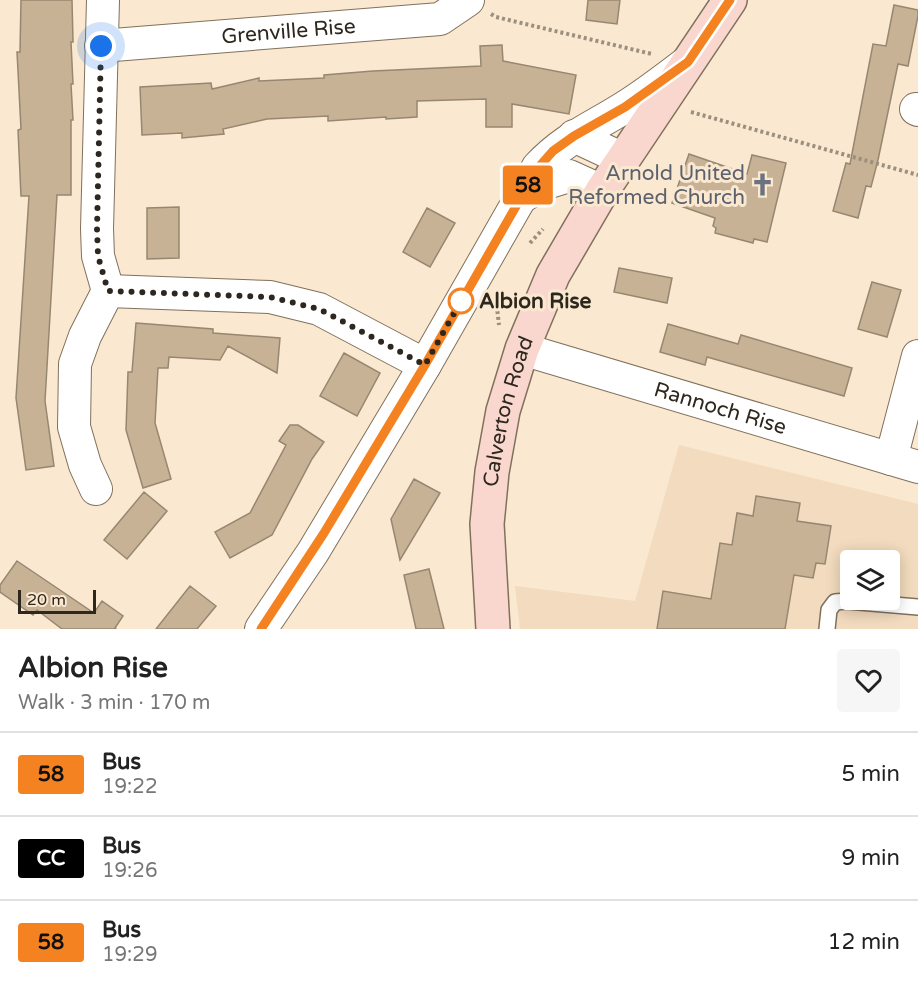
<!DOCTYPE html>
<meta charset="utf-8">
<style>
body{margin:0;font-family:"Varela Round",sans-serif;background:#f6f6f6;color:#222;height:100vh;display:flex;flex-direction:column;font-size:22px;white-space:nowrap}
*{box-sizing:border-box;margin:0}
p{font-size:20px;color:#767676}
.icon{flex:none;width:33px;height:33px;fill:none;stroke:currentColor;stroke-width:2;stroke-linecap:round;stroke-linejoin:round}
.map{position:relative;height:629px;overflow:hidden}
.details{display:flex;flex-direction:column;background:#fff;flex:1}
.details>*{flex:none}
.badge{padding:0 12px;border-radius:4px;font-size:21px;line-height:39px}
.tools{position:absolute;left:840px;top:550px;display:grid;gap:12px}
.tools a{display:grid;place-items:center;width:60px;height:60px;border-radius:6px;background:#fff;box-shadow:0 3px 15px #0003;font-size:30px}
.scale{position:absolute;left:18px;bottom:15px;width:78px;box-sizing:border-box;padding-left:6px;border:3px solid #2d271e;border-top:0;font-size:16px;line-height:21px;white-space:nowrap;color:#2d271e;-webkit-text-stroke:4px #fae8d0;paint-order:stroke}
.you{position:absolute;width:30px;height:30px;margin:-15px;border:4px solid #fff;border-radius:50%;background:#1a73e8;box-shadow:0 0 0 9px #1a73e833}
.map>.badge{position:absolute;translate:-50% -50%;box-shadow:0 0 0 3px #fff}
.round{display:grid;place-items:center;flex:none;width:63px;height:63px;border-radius:6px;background:#f6f6f6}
.summary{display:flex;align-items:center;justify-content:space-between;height:102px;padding:0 18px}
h1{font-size:28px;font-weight:700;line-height:45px}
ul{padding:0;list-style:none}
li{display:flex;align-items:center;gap:18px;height:84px;padding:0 18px;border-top:2px solid #e0e0e0}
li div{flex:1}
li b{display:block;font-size:22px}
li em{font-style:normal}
li .badge{min-width:66px;font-weight:700;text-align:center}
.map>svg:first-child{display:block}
.built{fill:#f2dbbe;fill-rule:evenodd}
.building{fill:#c8b296;stroke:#978771;stroke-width:1.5}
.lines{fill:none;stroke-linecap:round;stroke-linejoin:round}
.lane-casing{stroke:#81715c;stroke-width:18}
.street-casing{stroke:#81715c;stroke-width:34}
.secondary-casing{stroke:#81715c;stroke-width:36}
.path{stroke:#9b8f7e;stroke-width:4;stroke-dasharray:3 3;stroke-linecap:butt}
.lane{stroke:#fff;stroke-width:15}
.street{stroke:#fff;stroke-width:32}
.secondary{stroke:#f9d7ce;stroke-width:33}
.line-casing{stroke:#fff;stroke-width:14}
.line{stroke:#f58220;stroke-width:9}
.walk{stroke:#2d271e;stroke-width:6;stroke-dasharray:0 10.8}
.stop-dot{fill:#fff;stroke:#f58220;stroke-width:3}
.labels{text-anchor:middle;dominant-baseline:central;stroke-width:6;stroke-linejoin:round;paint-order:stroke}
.street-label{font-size:21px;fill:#2d271e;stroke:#fae8d0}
.worship-label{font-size:21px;fill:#5b616d;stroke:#fae8d0;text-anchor:end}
.stop-label{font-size:21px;font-weight:bold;fill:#2d271e;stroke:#fae8d0;text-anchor:start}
</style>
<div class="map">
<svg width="918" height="629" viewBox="0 0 918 629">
<rect width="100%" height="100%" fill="#fae8d0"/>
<!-- built -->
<path class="built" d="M679,445L918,504V629H520L515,586L635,601ZM850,561H890V600H850Z"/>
<!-- building -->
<path class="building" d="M21,0H72L73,42H71L73,84H71L73,120H71V195H57L45,401L54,466L26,470L16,398L29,196H21L18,130L21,129L17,52H20Z
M588,0H620L617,24L586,20Z
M894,5L918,10V16L908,66L898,64L878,160L871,187L866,186L858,218L833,211L846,163L850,164L873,44L886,46Z
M502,45L503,61L576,75L569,114L512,104V127H486V99L417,101V117L386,119V117L328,121V116L267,119L223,129L224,134L182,138V133L142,135L140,87L211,83L212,89L259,78V81L324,78V75L373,71L481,66L480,46Z
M689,154L747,174L752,155L786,163L767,242L754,239L753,243L715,233L716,228L713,226L715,218L672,203Z
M179,207V258L147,259V208Z
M427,208L455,223L430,267L403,252Z
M619,268L672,278L667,303L614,292Z
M872,282L901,290L887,337L858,329Z
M136,323L213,329V333L280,338L277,373L228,346L220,360L169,357L168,368H158L155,423L171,479L143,488L126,430L128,372H132Z
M668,324L738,344L741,335L852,368L844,396L707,357L705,365L660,352Z
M344,353L380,373L357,416L320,396Z
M290,425H298L324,442L312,459L272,535L230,558L215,532L250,513L286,445L279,441Z
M414,479L440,493L400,560L391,519Z
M144,492L167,511L127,559L104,540Z
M756,496L800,503L797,521L831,526L825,564L816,563L813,578L794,575L785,629H657L663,591L711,599L720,543L732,545L737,513L753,516Z
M17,561L94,613L102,601L123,616L115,628L116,629H62L37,610L33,615L0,592V585Z
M429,569L444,629H416L404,575Z
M190,586L216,606L197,629H156Z"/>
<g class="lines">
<defs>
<path id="lane" d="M827,629L829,610L835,602L847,601L918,607"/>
<g id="street">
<path d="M103,0L97,229L98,256L108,291"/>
<path id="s1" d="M101,46L440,19L468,0"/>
<path d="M916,109L918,110"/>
<path d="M574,136L623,159"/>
<path d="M520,198L543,184L569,176L602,191"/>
<path d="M108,291L270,297L319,309L425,365"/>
<path id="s2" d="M522,349L918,467"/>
<path d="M891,459L918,356"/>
<path d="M96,489L85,465L74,427L75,364L85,336L108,291"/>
<path d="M261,629L313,552L425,365L538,167C565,138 592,128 625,107C646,94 665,79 685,64"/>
</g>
<g id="secondary">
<path id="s3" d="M493,629L487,524L492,472L503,411L522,349L553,275L602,191L730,0"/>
</g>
</defs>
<!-- lane casing -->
<use href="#lane" class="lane-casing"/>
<!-- street casing -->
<use href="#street" class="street-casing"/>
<!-- secondary casing -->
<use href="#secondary" class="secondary-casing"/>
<!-- path -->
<path class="path" d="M491,14L496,17L652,54
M691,112L918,175
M530,243L543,229
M496,299L499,325"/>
<!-- lane -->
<use href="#lane" class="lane"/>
<!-- street -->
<use href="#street" class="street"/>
<!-- secondary -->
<use href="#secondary" class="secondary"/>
</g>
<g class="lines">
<defs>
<path id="line" d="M261,629L324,533L425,365L538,168L553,151L574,136L625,107L688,62L730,0"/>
</defs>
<!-- line casing -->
<use href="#line" class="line-casing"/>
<!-- line -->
<use href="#line" class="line"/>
<!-- walk -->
<path class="walk" d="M101,46L97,229L98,256L108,291L270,297L319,309L425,365L461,301"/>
</g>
<!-- icons -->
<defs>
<symbol id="church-bare" viewBox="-9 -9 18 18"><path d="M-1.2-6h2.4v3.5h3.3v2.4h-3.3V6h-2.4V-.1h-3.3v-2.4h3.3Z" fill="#6b7280" stroke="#fae8d0" stroke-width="2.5" paint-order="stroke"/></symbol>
</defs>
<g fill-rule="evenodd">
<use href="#church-bare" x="746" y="168" width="33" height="33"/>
</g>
<!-- markers -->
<circle class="stop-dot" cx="461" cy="301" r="12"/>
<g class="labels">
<!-- street labels -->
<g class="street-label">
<text stroke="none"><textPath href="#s1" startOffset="188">Grenville Rise</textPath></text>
<text stroke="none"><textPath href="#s2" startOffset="207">Rannoch Rise</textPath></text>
<text stroke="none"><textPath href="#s3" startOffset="220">Calverton Road</textPath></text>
</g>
<!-- worship labels -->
<g class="worship-label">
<text x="745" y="173">Arnold United<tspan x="745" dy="24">Reformed Church</tspan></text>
</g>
<!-- stop labels -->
<g class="stop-label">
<text x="479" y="301">Albion Rise</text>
</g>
</g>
</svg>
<div class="tools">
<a><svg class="icon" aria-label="layers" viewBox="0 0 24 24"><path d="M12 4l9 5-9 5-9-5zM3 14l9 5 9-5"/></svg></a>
</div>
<div class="scale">20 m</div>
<div class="you" style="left:101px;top:46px"></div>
<b class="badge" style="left:528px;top:185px;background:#f58220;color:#111">58</b>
</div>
<section class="details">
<div class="summary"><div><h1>Albion Rise</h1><p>Walk · 3 min · 170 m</p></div><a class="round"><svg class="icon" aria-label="heart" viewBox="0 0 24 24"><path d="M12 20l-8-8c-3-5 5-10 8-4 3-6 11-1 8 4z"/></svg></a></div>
<ul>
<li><span class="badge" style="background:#f58220;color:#111">58</span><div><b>Bus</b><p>19:22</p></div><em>5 min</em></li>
<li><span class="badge" style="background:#000;color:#fff">CC</span><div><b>Bus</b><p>19:26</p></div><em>9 min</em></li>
<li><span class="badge" style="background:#f58220;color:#111">58</span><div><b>Bus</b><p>19:29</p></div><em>12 min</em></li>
</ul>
</section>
